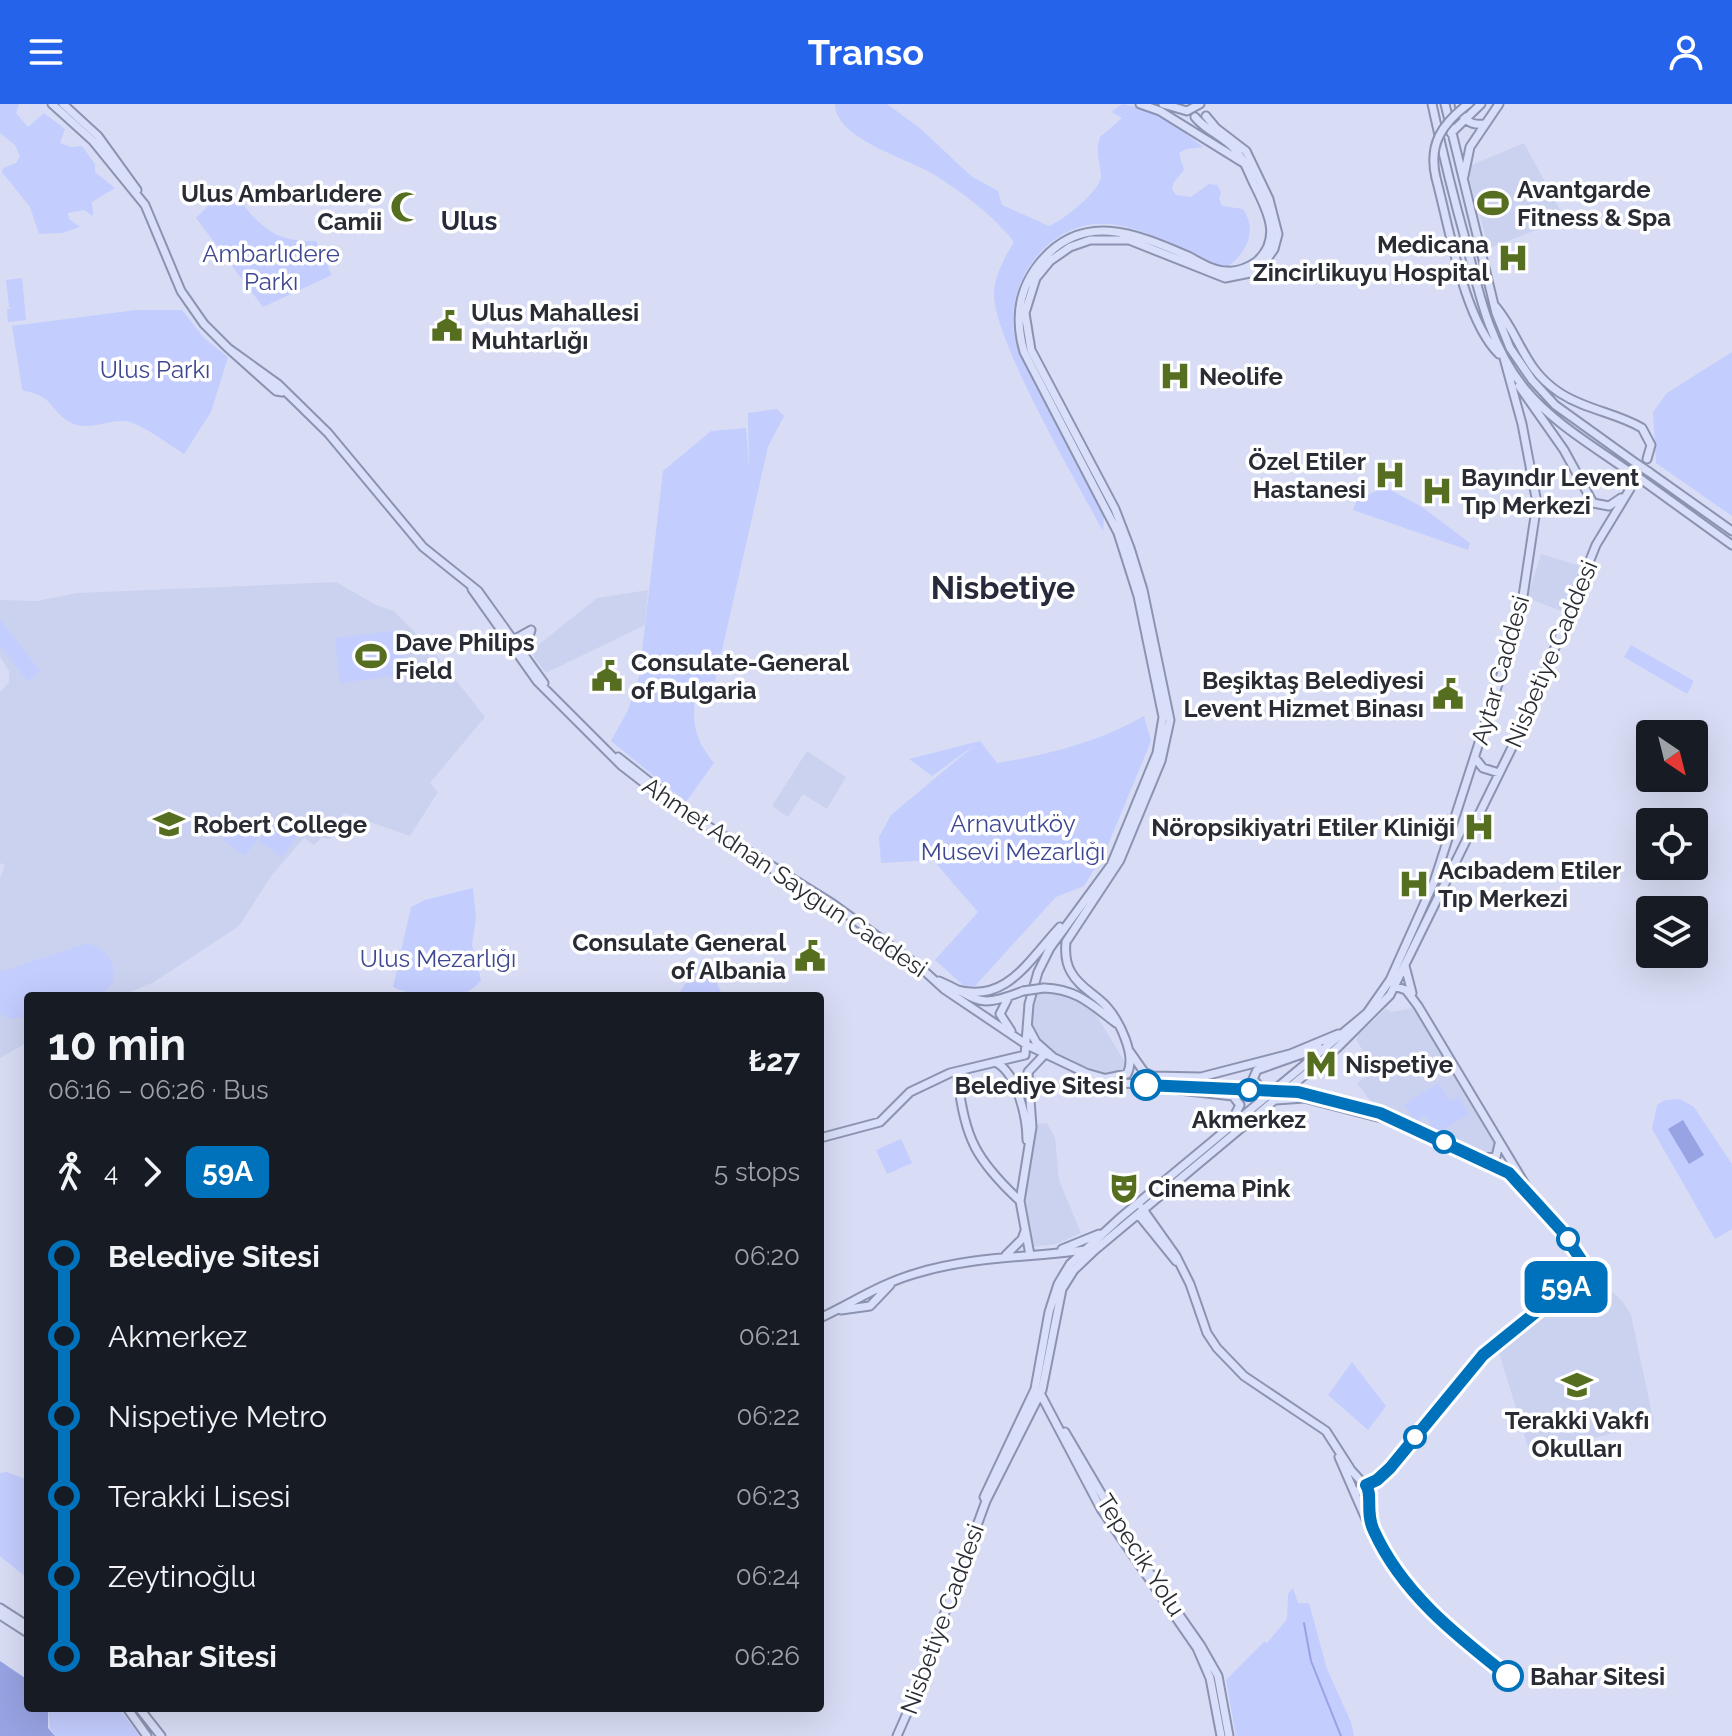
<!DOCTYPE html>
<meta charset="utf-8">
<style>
body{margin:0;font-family:Raleway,sans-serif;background:#20242c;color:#f1f3f6;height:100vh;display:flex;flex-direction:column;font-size:30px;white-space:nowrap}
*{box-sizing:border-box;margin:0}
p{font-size:26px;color:#9ea1a6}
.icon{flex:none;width:44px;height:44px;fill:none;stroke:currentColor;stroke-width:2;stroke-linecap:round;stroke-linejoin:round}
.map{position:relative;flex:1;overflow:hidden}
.side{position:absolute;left:24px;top:888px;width:800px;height:720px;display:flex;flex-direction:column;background:#171b24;border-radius:8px;box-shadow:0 8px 32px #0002}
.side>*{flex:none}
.badge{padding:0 16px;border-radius:12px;font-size:28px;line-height:52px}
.needle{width:52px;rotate:145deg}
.controls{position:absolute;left:1636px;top:616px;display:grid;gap:16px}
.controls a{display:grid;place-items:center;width:72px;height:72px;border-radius:8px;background:#171b24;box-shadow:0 8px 32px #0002;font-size:40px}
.map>.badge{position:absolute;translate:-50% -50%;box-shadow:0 0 0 4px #fff}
.legs{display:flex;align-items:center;gap:12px;height:88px;padding:0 24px;font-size:26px}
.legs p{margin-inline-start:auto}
.headline{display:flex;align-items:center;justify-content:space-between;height:136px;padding:0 24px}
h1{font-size:44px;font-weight:700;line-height:60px}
ul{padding:0 24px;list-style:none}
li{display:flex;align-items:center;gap:28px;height:80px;font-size:30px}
li i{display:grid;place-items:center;width:12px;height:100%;margin:0 10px;background:currentColor}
li i::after{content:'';width:20px;height:20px;margin:-10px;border:6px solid;border-radius:50%;background:#171b24}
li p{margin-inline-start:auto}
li:first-child i{background:linear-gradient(#0000 50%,currentColor 0)}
li:last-child i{background:linear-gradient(currentColor 50%,#0000 0)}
header{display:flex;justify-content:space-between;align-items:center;height:104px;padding:0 24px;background:#2563eb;color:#fff;font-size:36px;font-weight:700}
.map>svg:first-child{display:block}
.built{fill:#cbd2f0}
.green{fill:#c3cdfe}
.water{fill:#97a3e2}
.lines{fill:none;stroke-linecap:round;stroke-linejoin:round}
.stream{stroke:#97a3e2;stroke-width:2}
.major-tunnel{stroke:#b5bacf;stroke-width:7;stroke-dasharray:7 3.5;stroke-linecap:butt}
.major-casing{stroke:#8c93b1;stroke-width:11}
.major{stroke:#d9dff8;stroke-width:7}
.major-bridge-casing{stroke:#8c93b1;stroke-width:11;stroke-linecap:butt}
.major-bridge{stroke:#d9dff8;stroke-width:7}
.line-1-casing{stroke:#fff;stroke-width:18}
.line-1{stroke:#0072bc;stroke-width:12}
.stop-1-dot{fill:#fff;stroke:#0072bc;stroke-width:4}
.labels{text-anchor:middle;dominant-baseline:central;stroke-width:7;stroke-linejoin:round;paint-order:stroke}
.poi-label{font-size:24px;font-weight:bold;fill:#2a2c35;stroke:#fff;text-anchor:start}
.park-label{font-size:24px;fill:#3e4792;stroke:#fff}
.street-label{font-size:24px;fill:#2a2c35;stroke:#fff}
.stop-label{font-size:24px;font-weight:bold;fill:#2a2c35;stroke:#fff;text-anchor:end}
.neighbourhood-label{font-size:26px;font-weight:bold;fill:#262a3b;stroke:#fff}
.district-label{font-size:32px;font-weight:bold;fill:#262a3b;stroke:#fff}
</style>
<header><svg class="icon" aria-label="menu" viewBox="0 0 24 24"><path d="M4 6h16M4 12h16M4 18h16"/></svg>Transo<svg class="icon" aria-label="person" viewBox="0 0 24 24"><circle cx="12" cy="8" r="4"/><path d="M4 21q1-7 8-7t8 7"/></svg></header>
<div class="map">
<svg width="1732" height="1632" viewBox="0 0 1732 1632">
<rect width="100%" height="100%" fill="#d8ddf5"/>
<!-- built -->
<path class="built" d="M1524,39L1565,115L1489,144L1470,78L1469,62Z
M1541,450L1581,462L1564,508L1527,494Z
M336,478L376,501L394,507L433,547L485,613L430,679L438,688L410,732L344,709L330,735L321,734L314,741L304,734L272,771L239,822L154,878L120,892H28V938L0,954V774L5,761L0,759V588L9,578V567L0,553V496L37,497L77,489Z
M648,486L645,521L546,569L534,553L533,545L597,494Z
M807,647L846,673L827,705L803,690L788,713L772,702Z
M1045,888L1064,890L1092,904L1123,955L1126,961L1124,969L1107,971L1056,950L1035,934L1031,921L1036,889Z
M1414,904L1496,1043L1488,1051L1377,1006L1357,979L1376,966L1356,936L1359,930L1386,905L1391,908Z
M1047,1019L1055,1034L1059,1076L1081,1129L1057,1140L1032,1143L1023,1102L1036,1020Z
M1587,1176L1604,1180L1623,1198L1631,1211L1654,1319L1530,1350L1497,1242Z"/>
<!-- green -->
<path class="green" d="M0,0H19L16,9L28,23L44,9L65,25L60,39L71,43L82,42L95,60V68L115,84L92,98L93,112L84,106L68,109L69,115L80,123L62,129L39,130L30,103L2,68L3,64L16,59L20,53L15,41L0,29Z
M835,0H887L921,25L971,72L998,87L1002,101L1049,122C1062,117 1101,87 1101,72C1100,58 1095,48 1100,33L1122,14L1112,8L1122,0L1157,7L1203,43L1186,45L1179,49L1184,66L1174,78L1172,85L1176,91L1191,93L1209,80L1217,81L1221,88L1219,95L1222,102L1243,105C1258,126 1246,150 1227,163H1219C1187,148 1152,127 1117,121C1061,111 1013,162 1013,216C1012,225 1016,236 1018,246L1104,412L1103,427C1079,382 991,232 994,188C995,171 1005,152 1014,138C995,113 964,90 938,73C912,55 836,37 835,0Z
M228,82C256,116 268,139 316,137L332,171L263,203L196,114Z
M22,174L26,216L8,218L7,205L13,204L9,203L6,176Z
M136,206H182L204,234L228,253L211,308L184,350C171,342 138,317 124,317C107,316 91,326 74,320C50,310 55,291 24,287L22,284L12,222Z
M1732,248V412L1656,359L1653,308L1667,289Z
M777,305L784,312L768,343L715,577L699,578C690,610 692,633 714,659L686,698L611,637L628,606L639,573L663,367L711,327L746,324L749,365L748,309Z
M1385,383L1422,403L1470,439L1468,446L1353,406L1357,396Z
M0,515L40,567L27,577L0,541Z
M401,526L407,570L340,579L335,534Z
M1631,541L1694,577L1687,590L1624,553Z
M1144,612L1151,637L1106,746L1084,782L1056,793L975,882H964L935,856L978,808L933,756L881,759L879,733L891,711L976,640L932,672L909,655L980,637L997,659C1047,651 1099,638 1144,612Z
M239,714L261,730L245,752L223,736Z
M275,715L298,731L282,753L259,737Z
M473,784L476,814L472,841L481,876C462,902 419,895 393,883L411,803L425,796Z
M85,840C113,841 128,881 97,891C78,898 48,892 28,892V913L13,915L0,910V868Z
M704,853L723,892H677Z
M1439,979L1450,997L1458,992L1469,1010L1436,1030L1426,1011L1415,1018L1404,1000Z
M1680,995L1694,1003L1732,1060V1125L1715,1135L1652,1025L1657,1001L1665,996Z
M901,1035L912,1059L887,1070L876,1046Z
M1352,1258L1386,1302L1368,1326L1328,1291Z
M7,1368L28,1376V1475L0,1452V1369Z
M1293,1484L1298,1499H1309L1327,1565L1351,1618L1354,1632H1236L1226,1576L1264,1538L1267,1539L1287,1515L1288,1490Z
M48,1604H118L140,1632H55L50,1624Z"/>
<!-- water -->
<path class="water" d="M1683,1016L1704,1051L1689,1060L1668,1025Z
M0,1557L28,1576V1604H48V1624L55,1632H0Z"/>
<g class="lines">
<!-- stream -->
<path class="stream" d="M1304,1519L1311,1557L1341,1632"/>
<!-- major-tunnel -->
<path class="major-tunnel" d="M1630,385L1645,359"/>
<defs>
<path id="major" d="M52,0L93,37L145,101L181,187L204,220L228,244L278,280L328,329L423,443L478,487L544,579
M63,0L98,32L137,86
M1140,0L1160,7L1242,58
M1163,0L1187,7L1200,0
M1432,0C1442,46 1453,92 1466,138C1479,190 1490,242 1525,285C1553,319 1595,343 1631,369
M1445,0L1496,209L1510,244L1532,276L1555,301L1637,360
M1459,0C1460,14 1470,22 1484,20
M1451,29L1481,0
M1464,72L1470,43L1499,0
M1436,74C1449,122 1464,216 1499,250
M1496,203C1521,233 1523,265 1560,289C1586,306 1617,309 1642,324L1651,341L1647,355
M229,245L276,287L282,288
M1519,282L1564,346L1593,399L1609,402L1621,394
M1649,368L1732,427
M1642,376L1732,441
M472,485L537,577L622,662L666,696L833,800L921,864L944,885L1027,941L1086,969L1121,979L1265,986
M531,526L524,548L514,545L515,535Z
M618,653L674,697
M1475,654L1483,664L1499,669
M754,753L793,779
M1405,862L1412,889
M939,877C981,895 975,906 1023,887
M1394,882L1406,886L1418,902L1529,1087L1577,1147
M1044,884C1077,885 1092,901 1116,919
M954,885C1006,901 1028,857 1060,823
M1007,896L1000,910L1011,927
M1028,923L1036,938L1053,953
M1130,948L1144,968L1152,972L1201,973L1290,950L1338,930
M997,959C1017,970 1027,1014 1027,1036
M958,975C964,1034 977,1057 1020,1097
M1103,975L1127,970C1137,952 1119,916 1106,902C1095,890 1079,883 1071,868C1065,858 1065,848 1066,838L1120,756L1161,657L1170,616L1143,486L1130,444L1115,405L1031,246L1025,209L1036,174L1050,157L1070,143L1090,136H1129L1225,174L1250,169L1265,158L1274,145L1278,130L1269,95L1246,47L1216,24L1206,12
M1262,985L1253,975L1257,966L1319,944
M1179,986L1233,992L1240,1001L1230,1020
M1306,989L1370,1005L1450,1041L1502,1065L1526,1089
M1276,996L1304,994L1385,1015
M820,1034L880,1018L910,988L950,969L1025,951L1029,900L1038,868L1050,844L1111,761L1157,649L1163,613L1138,492L1118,429L1024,248C1015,217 1018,187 1038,161C1081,106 1135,129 1188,152C1200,158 1213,167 1227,167C1238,168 1247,164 1256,158C1283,135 1267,106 1254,80C1249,70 1245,57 1237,48C1226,33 1207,28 1195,13
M1483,1054L1496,1053L1499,1040
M1142,1104L1176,1152L1190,1180L1207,1229L1217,1244L1244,1272L1326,1327L1351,1366L1370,1387L1367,1408L1373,1426
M1138,1110L1176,1157
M1062,1145L1099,1130
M1006,1151L1022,1135L1025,1127
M1030,1151L1020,1097L1032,1023L1028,968L1044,951
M841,1206L870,1202L890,1181
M820,1214C852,1199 880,1180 914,1170C971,1152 1027,1154 1085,1146
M1040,1289L1101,1405L1197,1544L1210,1574L1221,1632
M1065,1328L1138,1452L1201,1542L1218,1572L1229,1632
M1339,1353L1355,1390
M1365,1380L1355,1390L1366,1415
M986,1397L984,1393L1035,1285L1049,1208L1058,1180L1070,1160L1120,1114L1367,909L1390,876L1434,778L1520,512L1537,399L1522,320L1504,254
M0,1504L28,1522
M0,1511L28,1529
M127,1604L147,1632
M139,1604L161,1632
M897,1632L912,1598L986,1397L1042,1286L1062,1185L1074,1166L1095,1146L1337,944L1390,891L1528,611L1596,441L1630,385"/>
</defs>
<!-- major casing -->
<use href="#major" class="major-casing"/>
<!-- major -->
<use href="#major" class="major"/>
<defs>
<path id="major-bridge" d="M1436,74C1428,40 1442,20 1468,0
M1637,360L1649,368
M1631,369L1642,376
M1023,887L1044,884
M1265,986L1306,989"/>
</defs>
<!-- major-bridge casing -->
<use href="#major-bridge" class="major-bridge-casing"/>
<!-- major-bridge -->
<use href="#major-bridge" class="major-bridge"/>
</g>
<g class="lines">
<defs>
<path id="line-1" d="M1146,981L1298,988L1380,1009L1509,1069L1561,1126L1588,1166L1483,1251L1390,1364L1377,1376L1366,1381C1373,1391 1365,1409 1374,1427C1402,1489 1456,1531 1508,1572"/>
</defs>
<!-- line-1 casing -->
<use href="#line-1" class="line-1-casing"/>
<!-- line-1 -->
<use href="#line-1" class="line-1"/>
</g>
<!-- icons -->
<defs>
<symbol id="stadium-bare" viewBox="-9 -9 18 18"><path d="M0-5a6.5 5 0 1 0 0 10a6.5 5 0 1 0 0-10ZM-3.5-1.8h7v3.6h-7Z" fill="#556e1f" stroke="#fff" stroke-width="2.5" paint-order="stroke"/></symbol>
<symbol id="mosque-bare" viewBox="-9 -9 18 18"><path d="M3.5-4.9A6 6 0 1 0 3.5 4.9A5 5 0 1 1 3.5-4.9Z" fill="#556e1f" stroke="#fff" stroke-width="2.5" paint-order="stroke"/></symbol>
<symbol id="hospital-bare" viewBox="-9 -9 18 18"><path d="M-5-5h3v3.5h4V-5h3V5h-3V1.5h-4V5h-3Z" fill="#556e1f" stroke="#fff" stroke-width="2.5" paint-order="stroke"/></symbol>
<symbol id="civic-bare" viewBox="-9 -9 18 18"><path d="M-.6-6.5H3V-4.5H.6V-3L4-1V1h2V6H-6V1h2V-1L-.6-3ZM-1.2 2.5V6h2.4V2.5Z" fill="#556e1f" stroke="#fff" stroke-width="2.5" paint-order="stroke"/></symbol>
<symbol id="school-bare" viewBox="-9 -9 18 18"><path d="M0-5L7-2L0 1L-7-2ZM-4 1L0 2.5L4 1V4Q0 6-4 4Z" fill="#556e1f" stroke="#fff" stroke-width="2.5" paint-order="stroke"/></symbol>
<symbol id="metro-bare" viewBox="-9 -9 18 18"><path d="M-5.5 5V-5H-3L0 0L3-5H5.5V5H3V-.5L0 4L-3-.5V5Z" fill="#556e1f" stroke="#fff" stroke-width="2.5" paint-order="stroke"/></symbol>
<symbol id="theatre-bare" viewBox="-9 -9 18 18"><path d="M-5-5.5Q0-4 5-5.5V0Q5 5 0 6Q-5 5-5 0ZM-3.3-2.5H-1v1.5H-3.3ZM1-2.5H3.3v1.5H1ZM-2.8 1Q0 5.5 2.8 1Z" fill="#556e1f" stroke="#fff" stroke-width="2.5" paint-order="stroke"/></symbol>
</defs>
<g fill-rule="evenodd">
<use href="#stadium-bare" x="1471" y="77" width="44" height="44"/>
<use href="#mosque-bare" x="384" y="81" width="44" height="44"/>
<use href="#hospital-bare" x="1491" y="132" width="44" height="44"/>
<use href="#civic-bare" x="425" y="200" width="44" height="44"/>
<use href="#hospital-bare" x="1153" y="250" width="44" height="44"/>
<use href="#hospital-bare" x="1368" y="349" width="44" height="44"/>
<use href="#hospital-bare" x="1415" y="365" width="44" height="44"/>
<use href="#stadium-bare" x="349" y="530" width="44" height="44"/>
<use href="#civic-bare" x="585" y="550" width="44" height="44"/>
<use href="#civic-bare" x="1426" y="568" width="44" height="44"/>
<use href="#school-bare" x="147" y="698" width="44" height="44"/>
<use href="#hospital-bare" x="1457" y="701" width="44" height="44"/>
<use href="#hospital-bare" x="1392" y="758" width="44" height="44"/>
<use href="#civic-bare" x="788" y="830" width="44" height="44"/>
<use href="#metro-bare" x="1299" y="938" width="44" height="44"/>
<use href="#theatre-bare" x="1102" y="1062" width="44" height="44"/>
<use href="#school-bare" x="1555" y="1259" width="44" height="44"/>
</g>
<!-- markers -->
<g class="stop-1-dot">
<circle cx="1146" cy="981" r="14"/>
<circle cx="1249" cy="986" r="10"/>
<circle cx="1444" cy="1038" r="10"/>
<circle cx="1568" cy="1135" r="10"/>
<circle cx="1415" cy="1333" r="10"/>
<circle cx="1508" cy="1572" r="14"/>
</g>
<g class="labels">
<!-- poi labels -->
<g class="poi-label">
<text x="1517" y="85">Avantgarde<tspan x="1517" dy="28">Fitness &amp; Spa</tspan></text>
<text x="382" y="89" text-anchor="end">Ulus Ambarlıdere<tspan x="382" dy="28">Camii</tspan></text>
<text x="1489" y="140" text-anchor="end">Medicana<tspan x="1489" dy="28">Zincirlikuyu Hospital</tspan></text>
<text x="471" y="208">Ulus Mahallesi<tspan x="471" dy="28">Muhtarlığı</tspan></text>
<text x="1199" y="272">Neolife</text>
<text x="1366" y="357" text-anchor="end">Özel Etiler<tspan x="1366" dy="28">Hastanesi</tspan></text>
<text x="1461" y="373">Bayındır Levent<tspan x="1461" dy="28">Tıp Merkezi</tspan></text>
<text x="395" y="538">Dave Philips<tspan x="395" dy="28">Field</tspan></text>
<text x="631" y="558">Consulate-General<tspan x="631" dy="28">of Bulgaria</tspan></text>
<text x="1424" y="576" text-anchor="end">Beşiktaş Belediyesi<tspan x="1424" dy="28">Levent Hizmet Binası</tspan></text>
<text x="193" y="720">Robert College</text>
<text x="1455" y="723" text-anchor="end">Nöropsikiyatri Etiler Kliniği</text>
<text x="1438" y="766">Acıbadem Etiler<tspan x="1438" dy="28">Tıp Merkezi</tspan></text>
<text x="786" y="838" text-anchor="end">Consulate General<tspan x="786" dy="28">of Albania</tspan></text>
<text x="1345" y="960">Nispetiye</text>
<text x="1148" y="1084">Cinema Pink</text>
<text x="1577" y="1316" text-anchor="middle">Terakki Vakfı<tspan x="1577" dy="28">Okulları</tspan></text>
</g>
<!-- park labels -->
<g class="park-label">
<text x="271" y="149">Ambarlıdere<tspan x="271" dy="28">Parkı</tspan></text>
<text x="155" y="265">Ulus Parkı</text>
<text x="1013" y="719">Arnavutköy<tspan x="1013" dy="28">Musevi Mezarlığı</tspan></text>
<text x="438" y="854">Ulus Mezarlığı</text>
</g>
<!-- street labels -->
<g class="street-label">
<text transform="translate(1551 550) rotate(-67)">Nisbetiye Caddesi</text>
<text transform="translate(1500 566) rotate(-74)">Aytar Caddesi</text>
<text transform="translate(785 773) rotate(34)">Ahmet Adnan Saygun Caddesi</text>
<text transform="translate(1141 1451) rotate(57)">Tepecik Yolu</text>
<text transform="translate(942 1515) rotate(-70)">Nisbetiye Caddesi</text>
</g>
<!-- stop labels -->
<g class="stop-label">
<text x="1124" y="981">Belediye Sitesi</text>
<text x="1249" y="1015" text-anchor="middle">Akmerkez</text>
<text x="1530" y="1572" text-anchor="start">Bahar Sitesi</text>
</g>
<!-- neighbourhood labels -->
<g class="neighbourhood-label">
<text x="469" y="117">Ulus</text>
</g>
<!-- district labels -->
<g class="district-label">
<text x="1003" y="483">Nisbetiye</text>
</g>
</g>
</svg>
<div class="controls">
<a><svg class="needle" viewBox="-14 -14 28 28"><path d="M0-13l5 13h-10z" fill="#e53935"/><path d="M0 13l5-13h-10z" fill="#9ea1a6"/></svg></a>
<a><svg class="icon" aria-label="locate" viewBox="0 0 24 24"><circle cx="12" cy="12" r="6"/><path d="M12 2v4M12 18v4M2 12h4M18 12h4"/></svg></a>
<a><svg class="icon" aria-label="layers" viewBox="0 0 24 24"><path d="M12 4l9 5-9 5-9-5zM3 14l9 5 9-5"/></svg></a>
</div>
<b class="badge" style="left:1566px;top:1183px;background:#0072bc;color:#fff">59A</b>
<section class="side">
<div class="headline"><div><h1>10 min</h1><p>06:16 – 06:26 · Bus</p></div><b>₺27</b></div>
<div class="legs"><svg class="icon" aria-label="walk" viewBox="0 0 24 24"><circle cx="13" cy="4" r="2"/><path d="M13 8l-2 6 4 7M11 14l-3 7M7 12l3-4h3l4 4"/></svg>4<svg class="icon" aria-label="forward" viewBox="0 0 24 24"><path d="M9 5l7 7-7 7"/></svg><b class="badge" style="background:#0072bc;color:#fff">59A</b><p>5 stops</p></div>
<ul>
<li><i style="color:#0072bc"></i><b>Belediye Sitesi</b><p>06:20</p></li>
<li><i style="color:#0072bc"></i><span>Akmerkez</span><p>06:21</p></li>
<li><i style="color:#0072bc"></i><span>Nispetiye Metro</span><p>06:22</p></li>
<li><i style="color:#0072bc"></i><span>Terakki Lisesi</span><p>06:23</p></li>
<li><i style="color:#0072bc"></i><span>Zeytinoğlu</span><p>06:24</p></li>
<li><i style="color:#0072bc"></i><b>Bahar Sitesi</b><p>06:26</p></li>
</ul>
</section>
</div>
